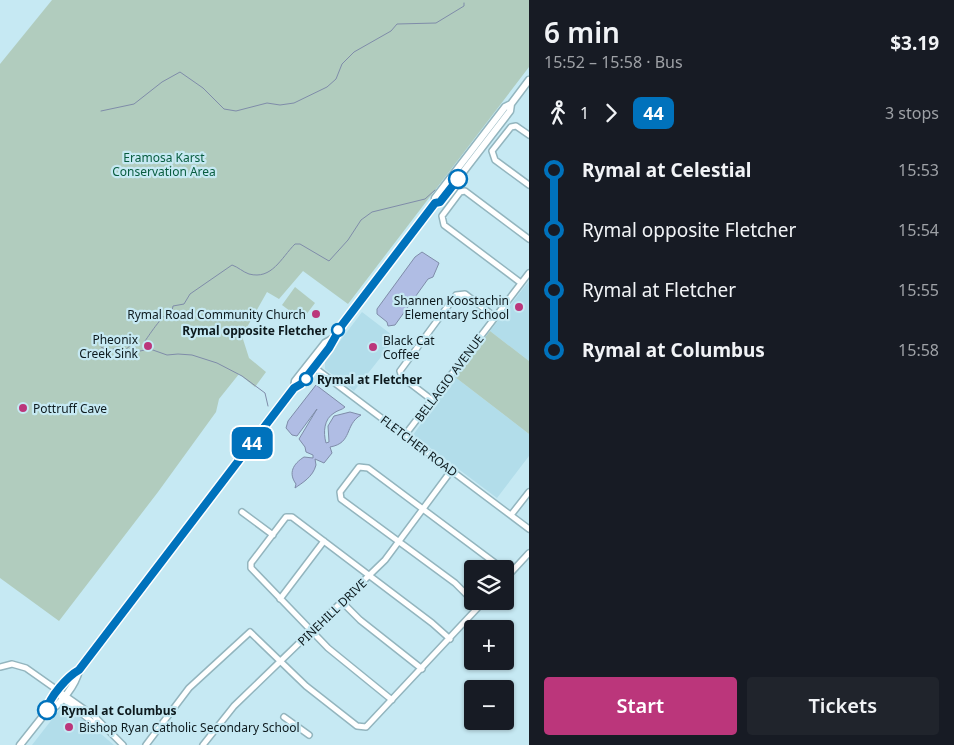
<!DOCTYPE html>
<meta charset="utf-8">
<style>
body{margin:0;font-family:"Noto Sans",sans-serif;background:#20242c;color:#f1f3f6;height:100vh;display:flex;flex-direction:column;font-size:19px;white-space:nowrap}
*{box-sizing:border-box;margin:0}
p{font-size:16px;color:#9ea1a6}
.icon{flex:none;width:28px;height:28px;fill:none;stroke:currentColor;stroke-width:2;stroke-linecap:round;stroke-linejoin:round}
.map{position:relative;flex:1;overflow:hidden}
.panel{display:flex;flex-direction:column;background:#171b24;width:425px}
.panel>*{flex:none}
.badge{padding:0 10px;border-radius:8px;font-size:18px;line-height:32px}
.tools{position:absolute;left:464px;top:560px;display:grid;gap:10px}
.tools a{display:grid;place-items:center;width:50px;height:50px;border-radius:5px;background:#171b24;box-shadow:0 1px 4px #0004;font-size:25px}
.map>.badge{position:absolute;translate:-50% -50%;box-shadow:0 0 0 2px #fff}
.legs{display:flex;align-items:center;gap:8px;height:55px;padding:0 15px;font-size:16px}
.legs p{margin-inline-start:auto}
.overview{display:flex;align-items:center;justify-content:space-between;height:85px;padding:0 15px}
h1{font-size:28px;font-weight:600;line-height:38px}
.button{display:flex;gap:10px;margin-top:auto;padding:10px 15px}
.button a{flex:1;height:58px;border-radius:5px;background:#bb367b;color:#fff;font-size:20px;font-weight:600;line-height:58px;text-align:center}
.button a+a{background:#20242c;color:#f1f3f6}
ul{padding:0 15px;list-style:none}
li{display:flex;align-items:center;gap:18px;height:60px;font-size:19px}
li i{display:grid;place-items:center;width:8px;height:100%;margin:0 6px;background:currentColor}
li i::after{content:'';width:12px;height:12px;margin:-6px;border:4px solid;border-radius:50%;background:#171b24}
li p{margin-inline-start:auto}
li:first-child i{background:linear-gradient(#0000 50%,currentColor 0)}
li:last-child i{background:linear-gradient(currentColor 50%,#0000 0)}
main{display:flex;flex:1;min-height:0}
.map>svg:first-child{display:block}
.built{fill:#b2ddea}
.green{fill:#b1ccbe}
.water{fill:#b0bde4;stroke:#7f8ca9}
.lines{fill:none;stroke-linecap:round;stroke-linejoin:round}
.stream{stroke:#7f8ca9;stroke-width:1}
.minor-casing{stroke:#93b5be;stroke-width:8}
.major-casing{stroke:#93b5be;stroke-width:9}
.minor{stroke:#fff;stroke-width:5}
.major{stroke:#fff;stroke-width:6}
.line-1-casing{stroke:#fff;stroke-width:11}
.line-1{stroke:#0072bc;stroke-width:8}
.stop-1-dot{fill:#fff;stroke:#0072bc;stroke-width:2.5}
.poi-dot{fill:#bb367b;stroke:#c6e9f3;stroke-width:2}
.labels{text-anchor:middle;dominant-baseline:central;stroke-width:4.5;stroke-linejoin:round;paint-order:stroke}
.park-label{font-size:12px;fill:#085c3f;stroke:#c6e9f3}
.poi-label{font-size:12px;fill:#0d1a1e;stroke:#c6e9f3;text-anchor:end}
.stop-label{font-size:12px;font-weight:bold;fill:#0d1a1e;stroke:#c6e9f3;text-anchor:start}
.street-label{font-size:12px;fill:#0d1a1e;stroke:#c6e9f3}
</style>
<main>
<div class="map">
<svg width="529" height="745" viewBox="0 0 529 745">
<rect width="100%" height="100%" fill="#c6e9f3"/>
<!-- built -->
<path class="built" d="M529,281V361L490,331Z
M362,312L396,338L354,391L325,369V361Z
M455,377L529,434V456L497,498L413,435Z
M65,707L88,723L114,745H32L60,709Z"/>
<!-- green -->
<path class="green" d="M52,0H529V67L348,304L303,271L279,299L267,292L242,336L249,358L266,372L255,387L239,374L219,399L216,412L158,492L59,621L0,578V64Z
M295,287L315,303L302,320L282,305Z
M490,331L529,361V434L455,377Z"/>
<!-- water -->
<path class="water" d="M422,252L439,263L433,277L428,279L395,325L388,326L387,322L377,314V309L415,257Z
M316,385L345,407C342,410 338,410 334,413C324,419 323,432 326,443L329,442L328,426L334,416L350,412L361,415C344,425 353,443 330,447L332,453L324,463L315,459L316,465C313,477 302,483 295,488L296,484C288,473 293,464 304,457L313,458V455L306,452L305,447L299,439L317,409L297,436L292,435L286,428L288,421Z"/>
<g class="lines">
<!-- stream -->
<path class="stream" d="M101,111L134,104L162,82L180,72L203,88L224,109L236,111L267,103L280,105L294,103L327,87L336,79L342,64L354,52L391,31L397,24L436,23L464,6V3
M101,347L109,351L118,347L124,351L131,345L135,352L150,349L167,355L178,354L192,355L217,363L242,376L265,393L268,406
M150,349V343H146L145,341C150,334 164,312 172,311L173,306L184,304L190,294L232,265C238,267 243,272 249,274C272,280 281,258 295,244H300L329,261L348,240L361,220L372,212L425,199L435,190"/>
<defs>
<path id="minor" d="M529,135L516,126L511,127L492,151L495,160L529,185
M521,283L444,225L442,216L460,192L465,191L529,239
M311,365L529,529
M432,400L402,377L400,371L456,295L465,294L495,317
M405,435L529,273
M242,512L273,535
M511,515L529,492
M505,579L529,553
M280,599L324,541
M472,600L455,583L341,499L340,492L359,467L368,468L503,569
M342,602L360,620L422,669
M0,667L12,664L26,668L94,716L123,745
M61,697L91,721L99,724
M392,700L328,648L251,568V563L286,517H292L432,623L450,639
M284,717L309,735
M146,745L189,688L250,632L306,686L357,726L366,727L484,601
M203,745L234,706L385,560L451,471"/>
<path id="major" d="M435,203L440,202L510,111L511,104L529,80
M294,388L301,384L329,348L342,325L435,203V198L505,107L511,104
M47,711C60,707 76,684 79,670L294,388L295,381L325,343L332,339
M20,745L47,711C49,698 66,676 79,670"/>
</defs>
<!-- minor casing -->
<use href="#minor" class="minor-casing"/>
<!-- major casing -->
<use href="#major" class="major-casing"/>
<!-- minor -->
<use href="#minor" class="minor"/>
<!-- major -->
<use href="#major" class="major"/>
</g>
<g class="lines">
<defs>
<path id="line-1" d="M47,710C49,697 68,676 79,670L294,388L301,384L329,348L342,325L435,203L440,202L458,179"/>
</defs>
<!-- line-1 casing -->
<use href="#line-1" class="line-1-casing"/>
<!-- line-1 -->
<use href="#line-1" class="line-1"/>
</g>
<!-- markers -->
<g class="stop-1-dot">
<circle cx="458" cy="179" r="9"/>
<circle cx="338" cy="330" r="6"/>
<circle cx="306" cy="379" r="6"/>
<circle cx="47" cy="710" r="9"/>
</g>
<g class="poi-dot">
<circle cx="519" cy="307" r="5"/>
<circle cx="316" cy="314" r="5"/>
<circle cx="148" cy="346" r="5"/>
<circle cx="373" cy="347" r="5"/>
<circle cx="23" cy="408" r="5"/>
<circle cx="69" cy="727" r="5"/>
</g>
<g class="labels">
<!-- park labels -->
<g class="park-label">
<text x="164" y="157">Eramosa Karst<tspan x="164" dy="14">Conservation Area</tspan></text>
</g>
<!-- poi labels -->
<g class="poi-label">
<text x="509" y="300">Shannen Koostachin<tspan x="509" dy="14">Elementary School</tspan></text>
<text x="306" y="314">Rymal Road Community Church</text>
<text x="138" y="339">Pheonix<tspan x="138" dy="14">Creek Sink</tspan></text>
<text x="383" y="340" text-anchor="start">Black Cat<tspan x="383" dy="14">Coffee</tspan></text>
<text x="33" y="408" text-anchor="start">Pottruff Cave</text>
<text x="79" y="727" text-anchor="start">Bishop Ryan Catholic Secondary School</text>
</g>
<!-- stop labels -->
<g class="stop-label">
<text x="327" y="330" text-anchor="end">Rymal opposite Fletcher</text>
<text x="317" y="379">Rymal at Fletcher</text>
<text x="61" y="710">Rymal at Columbus</text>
</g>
<!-- street labels -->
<g class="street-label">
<text transform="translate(449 378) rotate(-53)">BELLAGIO AVENUE</text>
<text transform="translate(419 446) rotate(37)">FLETCHER ROAD</text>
<text transform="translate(332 612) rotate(-44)">PINEHILL DRIVE</text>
</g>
</g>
</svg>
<div class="tools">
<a><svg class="icon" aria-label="layers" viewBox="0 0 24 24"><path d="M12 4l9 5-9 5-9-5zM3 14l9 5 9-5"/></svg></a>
<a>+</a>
<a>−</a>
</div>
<b class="badge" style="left:252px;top:443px;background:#0072bc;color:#fff">44</b>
</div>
<section class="panel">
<div class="overview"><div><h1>6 min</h1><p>15:52 – 15:58 · Bus</p></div><b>$3.19</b></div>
<div class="legs"><svg class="icon" aria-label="walk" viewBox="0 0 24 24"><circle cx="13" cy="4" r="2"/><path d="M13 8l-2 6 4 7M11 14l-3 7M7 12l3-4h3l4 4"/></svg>1<svg class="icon" aria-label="forward" viewBox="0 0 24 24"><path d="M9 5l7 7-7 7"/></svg><b class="badge" style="background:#0072bc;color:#fff">44</b><p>3 stops</p></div>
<ul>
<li><i style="color:#0072bc"></i><b>Rymal at Celestial</b><p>15:53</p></li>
<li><i style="color:#0072bc"></i><span>Rymal opposite Fletcher</span><p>15:54</p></li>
<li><i style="color:#0072bc"></i><span>Rymal at Fletcher</span><p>15:55</p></li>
<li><i style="color:#0072bc"></i><b>Rymal at Columbus</b><p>15:58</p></li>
</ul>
<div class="button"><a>Start</a><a>Tickets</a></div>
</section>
</main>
